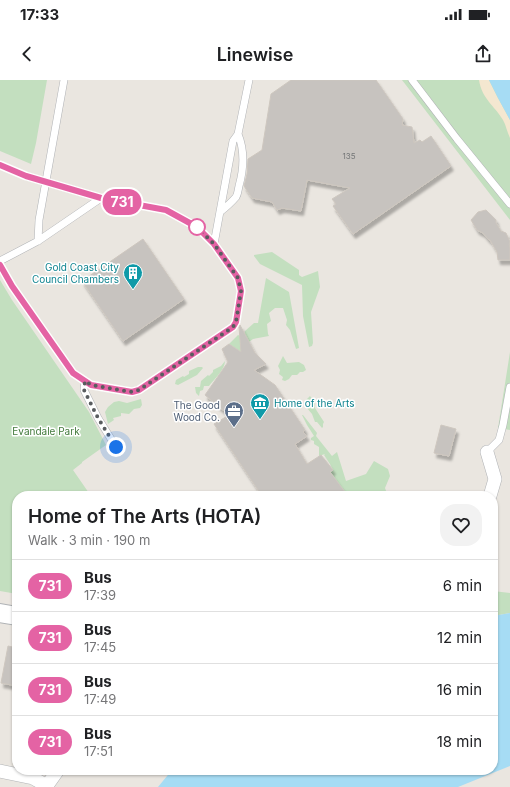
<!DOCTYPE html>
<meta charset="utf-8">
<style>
body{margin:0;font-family:Inter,sans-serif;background:#f2f2f2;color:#202124;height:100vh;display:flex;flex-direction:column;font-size:15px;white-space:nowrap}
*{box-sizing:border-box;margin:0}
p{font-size:13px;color:#757577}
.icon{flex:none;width:22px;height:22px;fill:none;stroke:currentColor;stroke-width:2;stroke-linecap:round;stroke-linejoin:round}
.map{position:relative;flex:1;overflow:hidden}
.details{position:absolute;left:12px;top:411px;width:486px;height:284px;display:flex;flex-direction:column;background:#fff;border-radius:16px;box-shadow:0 1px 3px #0004}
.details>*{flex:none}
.badge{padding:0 8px;border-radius:13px;font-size:14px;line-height:26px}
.you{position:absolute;width:20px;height:20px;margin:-10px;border:3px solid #fff;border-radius:50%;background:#1a73e8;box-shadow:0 0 0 6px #1a73e833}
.map>.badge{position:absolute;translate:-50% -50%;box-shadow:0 0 0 2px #fff}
.round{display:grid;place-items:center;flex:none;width:42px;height:42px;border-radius:16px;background:#f2f2f2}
.overview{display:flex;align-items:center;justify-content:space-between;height:68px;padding:0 16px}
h1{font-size:19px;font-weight:600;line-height:30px}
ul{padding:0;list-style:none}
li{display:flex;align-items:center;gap:12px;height:52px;padding:0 16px;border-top:1px solid #e0e0e0}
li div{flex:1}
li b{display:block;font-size:15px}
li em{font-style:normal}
li .badge{min-width:44px;font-weight:700;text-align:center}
.status{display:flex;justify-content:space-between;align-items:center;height:28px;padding:0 20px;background:#fff;direction:ltr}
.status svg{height:11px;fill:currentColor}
header{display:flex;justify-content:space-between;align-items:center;height:52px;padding:0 16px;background:#fff;font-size:18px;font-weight:600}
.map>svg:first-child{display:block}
.green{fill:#c3dfbf}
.sand{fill:#f4e7d0}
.water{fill:#a6dcf4}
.building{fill:#c7c3bf;stroke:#cec7bf;filter:url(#shadow)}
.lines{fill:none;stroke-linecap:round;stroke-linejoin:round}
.lane-casing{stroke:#b1b3b6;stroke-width:8}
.street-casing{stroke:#b1b3b6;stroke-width:14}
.secondary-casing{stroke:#b0b3b6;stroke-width:20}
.lane{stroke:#fff;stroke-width:7}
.street{stroke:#fff;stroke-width:13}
.secondary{stroke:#fff;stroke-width:18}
.line-casing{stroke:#fff;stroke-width:9}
.line{stroke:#e463a4;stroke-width:6}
.walk{stroke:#595c5f;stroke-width:4;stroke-dasharray:0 7.2}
.stop-dot{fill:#fff;stroke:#e463a4;stroke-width:2}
.labels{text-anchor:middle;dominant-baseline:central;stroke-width:3;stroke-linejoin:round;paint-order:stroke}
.number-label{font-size:8px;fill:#747677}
.culture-label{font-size:10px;fill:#0d838f;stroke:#fff;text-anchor:end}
.service-label{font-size:10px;fill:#4e5e75;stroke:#fff;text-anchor:end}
.park-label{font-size:10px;fill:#427a3c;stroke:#fff}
</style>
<div class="status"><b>17:33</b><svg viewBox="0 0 49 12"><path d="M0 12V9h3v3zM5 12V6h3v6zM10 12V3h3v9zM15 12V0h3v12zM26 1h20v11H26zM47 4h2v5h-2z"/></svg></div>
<header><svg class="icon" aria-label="back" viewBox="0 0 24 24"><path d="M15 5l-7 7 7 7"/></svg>Linewise<svg class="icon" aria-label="share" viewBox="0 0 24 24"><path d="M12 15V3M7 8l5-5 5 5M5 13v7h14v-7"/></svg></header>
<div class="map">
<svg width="510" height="707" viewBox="0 0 510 707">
<defs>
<filter id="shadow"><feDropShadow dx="2.5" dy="4.5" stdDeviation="1" flood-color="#0004"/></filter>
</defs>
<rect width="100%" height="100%" fill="#eae6e0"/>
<!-- green -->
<path class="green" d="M0,0H47L36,63L31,84L0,71Z
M402,0H510V140Z
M272,172L299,190V195L302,197L318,191L320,207L311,232L313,263L312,266L309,267L303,236L302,205L260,184L254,176V175Z
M266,198L289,212L299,268L296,269L290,250L286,245L287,240L283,228H275L269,233L271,241L267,244L268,254L269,256L253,259L249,262L240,257L241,272L229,264L238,255L240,256L244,255L245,251L254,243H258Z
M0,200L12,220L89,332L106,365L82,382V383L73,390L91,416H17V514L0,511Z
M510,272V350L498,348Z
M283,276L287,283L299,282L304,285L306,290L303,292H300L297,295H292L289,299L285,301L282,300L283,297L279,294L280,290L278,286Z
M225,281C225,290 214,299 209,306H204L203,310L200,311L199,316L196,313L195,307H200L201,301L208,295L209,296L213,292V290L221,286Z
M198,287H202L203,288L197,295L178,305L175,304L176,300L183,296L184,297L189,294V291Z
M310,316L315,323V328L324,342L323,344V347L322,348L317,342H315L312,334L307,328L308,326L305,321Z
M141,319L142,325L140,328L134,329L129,334L121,333V336L113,338L114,340L108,344L105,332L108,327L114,322L119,321L127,323Z
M302,335H303L317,353L316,356L332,376L337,372L346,401L366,394L374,381L388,389L390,396L385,408L388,416H348L330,392L333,390L330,384L324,375L325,374L319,376V367L314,364V361L311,360V358L314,356L307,345Z
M493,511L510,513V533L493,536Z"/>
<!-- sand -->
<path class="sand" d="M479,0H489L498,18L510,40V58C507,52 506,45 503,40C494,25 482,19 479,0Z"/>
<!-- water -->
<path class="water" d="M489,0H510V40L498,18Z
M510,533V686L458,707H158L172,690H493V536Z"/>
<!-- building -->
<path class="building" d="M291,0H376L403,39L402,45L412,47L414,63L420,60L422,62L431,56L451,86L353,154L333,126L336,124L332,119L350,108L307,100L301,131L282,128L277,130L272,122L252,118L244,106L247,94L248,79L262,70L271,14Z
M486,130L496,140V143L501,151L506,153L510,162L509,164L510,168V180H498L497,172L490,160L488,159L483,153L477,150L471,140L478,132Z
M143,159L184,219L123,261L82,201Z
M240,245L255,273L266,284L254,290L275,305L305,350L303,352L307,356L295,364L307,384L321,375L333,390L330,392L348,416H262L214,344L229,335L205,315L228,282L222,269L229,264L241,272L239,247Z
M441,345L456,349L449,376L434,373Z
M8,566L17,568V606L1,603Z"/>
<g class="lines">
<defs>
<path id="lane" d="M412,0L457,59L510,124
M0,85L26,96L101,118L166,130L197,147L214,164L238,198L241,211L236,242L233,247L139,310L132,312L91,305L73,293L12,206L0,185
M220,132C225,128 231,123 236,117C238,114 238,110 239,106C244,88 245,71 238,54
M38,161L39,140L64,0
M214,164L233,61L238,54L249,0
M0,181L38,161L101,118
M85,301L84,310L98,338L116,367
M487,372L499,360L503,345L510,307"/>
<path id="street" d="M487,372L495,399L490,416
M0,691L33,698L47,706
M46,707L58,690"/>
<path id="secondary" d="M0,533L17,536"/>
</defs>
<!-- lane casing -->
<use href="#lane" class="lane-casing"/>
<!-- street casing -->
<use href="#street" class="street-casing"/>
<!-- secondary casing -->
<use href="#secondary" class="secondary-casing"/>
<!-- lane -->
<use href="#lane" class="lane"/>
<!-- street -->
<use href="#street" class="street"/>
<!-- secondary -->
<use href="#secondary" class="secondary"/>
</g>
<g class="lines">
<defs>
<path id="line" d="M0,85L26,96L101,118L166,130L197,147L214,164L238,198L241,211L236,242L233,247L139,310L132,312L91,305L73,293L12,206L0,185"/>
</defs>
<!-- line casing -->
<use href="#line" class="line-casing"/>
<!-- line -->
<use href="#line" class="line"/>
<!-- walk -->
<path class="walk" d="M116,367L98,338L84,310L85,301L91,305L132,312L139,310L233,247L236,242L241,211L238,198L214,164L197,147"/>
</g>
<!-- icons -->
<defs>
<symbol id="building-pin" viewBox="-11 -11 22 30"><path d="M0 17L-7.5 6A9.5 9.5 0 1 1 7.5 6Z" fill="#0f9aa8" stroke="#fff"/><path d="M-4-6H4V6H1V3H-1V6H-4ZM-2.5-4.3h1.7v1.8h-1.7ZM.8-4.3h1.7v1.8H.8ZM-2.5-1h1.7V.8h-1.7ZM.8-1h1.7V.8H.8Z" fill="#fff"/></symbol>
<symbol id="museum-pin" viewBox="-11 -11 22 30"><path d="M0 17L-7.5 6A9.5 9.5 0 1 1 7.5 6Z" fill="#0f9aa8" stroke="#fff"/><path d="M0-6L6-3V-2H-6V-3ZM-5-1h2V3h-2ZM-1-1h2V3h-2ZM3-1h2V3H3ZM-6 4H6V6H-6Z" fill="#fff"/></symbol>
<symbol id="office-pin" viewBox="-11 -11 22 30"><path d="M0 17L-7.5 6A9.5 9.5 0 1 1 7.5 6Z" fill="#5c6f8a" stroke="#fff"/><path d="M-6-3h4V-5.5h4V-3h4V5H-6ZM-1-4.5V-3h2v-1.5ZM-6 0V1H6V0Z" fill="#fff"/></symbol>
</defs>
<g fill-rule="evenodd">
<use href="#building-pin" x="122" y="182" width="22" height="30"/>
<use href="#museum-pin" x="249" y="312" width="22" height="30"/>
<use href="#office-pin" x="223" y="320" width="22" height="30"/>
</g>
<!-- markers -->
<circle class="stop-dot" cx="197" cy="147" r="8"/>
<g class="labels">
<!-- number labels -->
<g class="number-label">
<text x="349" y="76">135</text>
</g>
<!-- culture labels -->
<g class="culture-label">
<text x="119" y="187">Gold Coast City<tspan x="119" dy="12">Council Chambers</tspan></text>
<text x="274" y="323" text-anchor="start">Home of the Arts</text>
</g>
<!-- service labels -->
<g class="service-label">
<text x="220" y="325">The Good<tspan x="220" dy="12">Wood Co.</tspan></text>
</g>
<!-- park labels -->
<g class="park-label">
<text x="46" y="351">Evandale Park</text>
</g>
</g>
</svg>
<div class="you" style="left:116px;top:367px"></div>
<b class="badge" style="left:122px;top:122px;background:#e463a4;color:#fff">731</b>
<section class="details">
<div class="overview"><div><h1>Home of The Arts (HOTA)</h1><p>Walk · 3 min · 190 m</p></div><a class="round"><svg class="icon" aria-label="heart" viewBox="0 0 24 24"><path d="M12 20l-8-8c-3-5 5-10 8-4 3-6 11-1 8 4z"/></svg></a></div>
<ul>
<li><span class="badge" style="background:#e463a4;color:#fff">731</span><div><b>Bus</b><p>17:39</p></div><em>6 min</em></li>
<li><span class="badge" style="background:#e463a4;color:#fff">731</span><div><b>Bus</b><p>17:45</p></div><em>12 min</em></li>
<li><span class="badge" style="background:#e463a4;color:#fff">731</span><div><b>Bus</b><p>17:49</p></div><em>16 min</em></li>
<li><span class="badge" style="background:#e463a4;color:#fff">731</span><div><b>Bus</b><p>17:51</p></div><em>18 min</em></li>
</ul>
</section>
</div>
